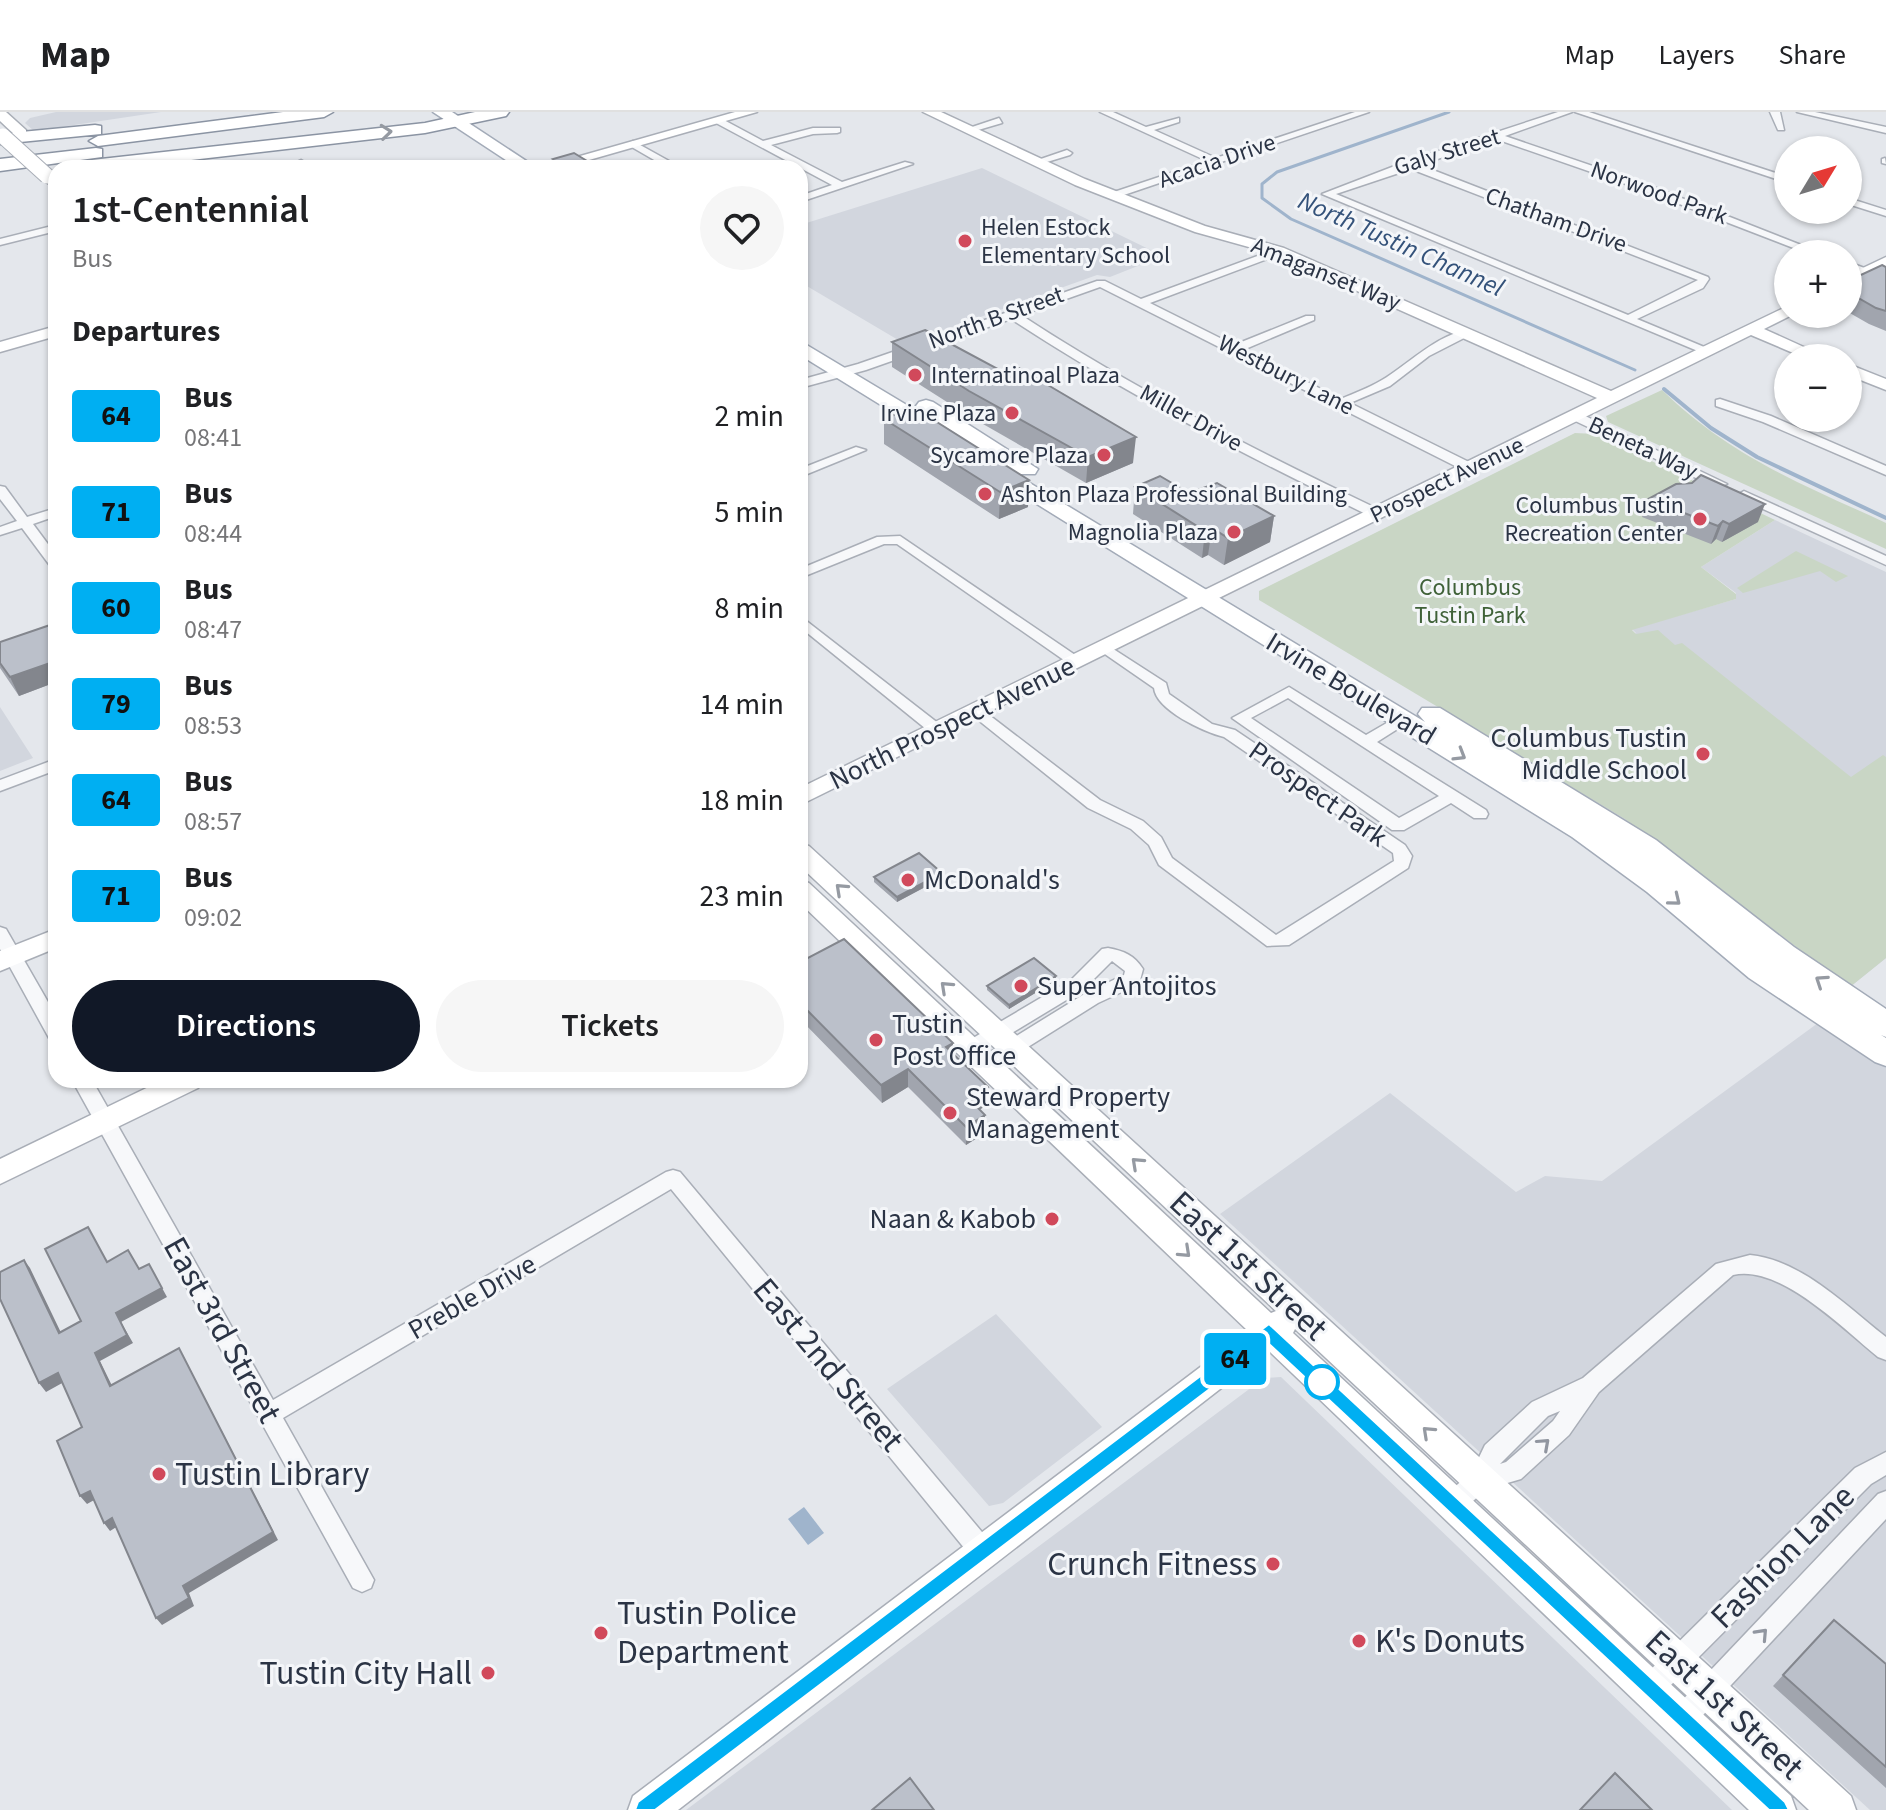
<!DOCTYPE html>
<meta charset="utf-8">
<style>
body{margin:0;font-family:"Source Sans 3",sans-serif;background:#f6f6f6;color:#202124;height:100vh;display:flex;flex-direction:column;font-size:30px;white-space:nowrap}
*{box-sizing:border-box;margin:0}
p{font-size:26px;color:#757577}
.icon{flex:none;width:44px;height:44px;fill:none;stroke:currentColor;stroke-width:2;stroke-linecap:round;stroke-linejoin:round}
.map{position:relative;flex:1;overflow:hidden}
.drawer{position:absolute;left:48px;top:48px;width:760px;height:928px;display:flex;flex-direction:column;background:#fff;border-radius:24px;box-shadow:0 2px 6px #0004}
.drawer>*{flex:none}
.badge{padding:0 16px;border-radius:6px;font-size:28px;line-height:52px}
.needle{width:52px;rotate:52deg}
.tools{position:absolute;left:1774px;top:24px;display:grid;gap:16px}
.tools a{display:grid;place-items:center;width:88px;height:88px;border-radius:50%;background:#fff;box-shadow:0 2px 6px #0004;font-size:40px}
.map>.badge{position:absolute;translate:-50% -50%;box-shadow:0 0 0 4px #fff}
h2{padding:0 24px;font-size:30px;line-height:72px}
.round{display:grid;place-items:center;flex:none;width:84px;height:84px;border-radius:42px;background:#f6f6f6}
.head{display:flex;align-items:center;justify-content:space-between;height:136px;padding:0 24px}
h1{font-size:38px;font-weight:600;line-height:60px}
.cta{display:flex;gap:16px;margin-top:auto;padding:16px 24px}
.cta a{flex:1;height:92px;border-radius:48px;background:#111827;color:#fff;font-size:32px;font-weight:600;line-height:92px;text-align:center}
.cta a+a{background:#f6f6f6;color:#202124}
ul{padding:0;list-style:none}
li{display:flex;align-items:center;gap:24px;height:96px;padding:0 24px}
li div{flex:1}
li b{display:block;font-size:30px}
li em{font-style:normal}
li .badge{min-width:88px;font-weight:700;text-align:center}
header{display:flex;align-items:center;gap:48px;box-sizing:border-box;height:112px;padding:0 40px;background:#fff;border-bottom:2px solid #e0e0e0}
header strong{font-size:38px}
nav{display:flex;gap:44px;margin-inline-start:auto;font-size:28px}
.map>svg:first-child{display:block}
.built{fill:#d2d6de}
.green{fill:#c9d6c5}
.water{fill:#9fb4cc}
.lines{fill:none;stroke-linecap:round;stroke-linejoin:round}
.stream-far1{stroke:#9fb4cc;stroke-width:3}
.stream{stroke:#9fb4cc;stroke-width:4}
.street-casing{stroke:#a9aeb7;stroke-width:3}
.secondary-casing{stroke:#a9aeb7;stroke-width:3}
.primary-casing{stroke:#a3abb8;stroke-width:3}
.highway-casing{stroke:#8b94a3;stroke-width:3}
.street{fill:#f7f8fa;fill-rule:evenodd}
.secondary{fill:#fff;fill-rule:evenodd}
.primary{fill:#fff;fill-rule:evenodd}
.highway{fill:#fff;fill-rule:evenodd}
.secondary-bridge-casing{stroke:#a9aeb7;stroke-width:17;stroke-linecap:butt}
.secondary-bridge{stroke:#fff;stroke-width:15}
.wall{fill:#a1a5ae}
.shaded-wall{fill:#83868d}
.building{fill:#bbc0ca;stroke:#83868d;stroke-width:2}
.oneway{stroke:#959aa2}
.oneway2{stroke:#9196a0}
.line{fill:#00aff2;stroke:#fff;stroke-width:2}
.poi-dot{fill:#d1495b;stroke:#f4f6f9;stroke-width:3}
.stop-dot{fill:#fff;stroke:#00aff2;stroke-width:4}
.labels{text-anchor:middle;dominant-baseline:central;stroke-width:6;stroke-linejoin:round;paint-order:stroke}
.far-street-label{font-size:24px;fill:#2b3445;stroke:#f4f6f9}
.far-poi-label{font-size:24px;fill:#2b3445;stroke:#f4f6f9;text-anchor:end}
.far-park-label{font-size:24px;fill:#3f6138;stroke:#f4f6f9}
.far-water-label{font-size:26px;font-style:italic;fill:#34527a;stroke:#f4f6f9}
.street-label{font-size:28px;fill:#2b3445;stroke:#f4f6f9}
.poi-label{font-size:28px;fill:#2b3445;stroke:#f4f6f9;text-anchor:start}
.near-street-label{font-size:34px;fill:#2b3445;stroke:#f4f6f9}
.near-poi-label{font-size:34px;fill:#2b3445;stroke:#f4f6f9;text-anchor:start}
</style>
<header>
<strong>Map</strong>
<nav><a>Map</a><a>Layers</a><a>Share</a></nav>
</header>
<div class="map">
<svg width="1886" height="1698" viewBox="0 0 1886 1698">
<rect width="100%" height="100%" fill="#e4e7ec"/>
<!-- built -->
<path class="built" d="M56,0H161L34,19L25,11L30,6Z
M982,56L1163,144L1110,165L1097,163L905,232L800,170V113Z
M1775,408L1886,460V846L1850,875L1652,725L1468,611L1636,521L1632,517L1736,487V481L1701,455Z
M0,595L33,646L0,659Z
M1818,911L1886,956V1698H1870L1220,1102L1390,981L1516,1080L1545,1064L1602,1069Z
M996,1202L1102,1315L1003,1391L989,1394L887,1277Z
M1281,1265L1732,1698H686L1264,1266Z"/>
<!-- green -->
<path class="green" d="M1662,278C1731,345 1800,371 1886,411V437L1608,310L1606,304Z
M1575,321L1595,322L1775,408L1701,455L1736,482V487L1632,518L1636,522L1658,518L1675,533L1682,531L1851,665L1883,643L1886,645V846L1850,875L1625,707L1259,488V479Z
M1796,439L1848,464L1836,470L1820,459L1743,481L1737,476Z"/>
<!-- water -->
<path class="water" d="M804,1395L824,1421L808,1433L788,1407Z"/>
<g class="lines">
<!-- stream-far1 -->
<path class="stream-far1" d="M1449,0L1277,60L1262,72V86L1291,107L1635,258"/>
<!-- stream -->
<path class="stream" d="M1664,277L1711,316L1757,345L1886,406"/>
<defs>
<path id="street" d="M1100,0H1113L1146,15L1179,6V10L1154,18L1216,46L1355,0H1369L1115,86L1110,83L1111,81L1207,49Z
M1558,0H1572L1505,24L1651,74L1824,142H1809L1643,78L1496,27L1420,53L1708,165L1709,167L1703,176L1637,207L1709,237V241L1705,242L1322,82L1405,50ZM1411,57L1698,168L1628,203L1336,82Z
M1575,0H1589L1788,65V71Z
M1770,0H1780L1784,18H1778Z
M1797,0H1815L1886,15V21Z
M999,6L1002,11L968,21L963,18Z
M716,7H722L763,29L813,16H840V20L837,21L813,22L771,33L842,70L905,50L913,52L800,90V84L832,73L716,11Z
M633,29L678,54L680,56H668L630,34L628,32Z
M1067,38L1072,41L1070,43L1037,53L1032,50Z
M1885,46L1886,52L1882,51V47Z
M301,48L306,51L304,53L284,56Z
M1848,86L1886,98V104L1848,92Z
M56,113V119L0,133V127Z
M1279,136L1284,139L1283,141L1150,191L1234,233L1306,204H1314V208L1243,238L1341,287C1354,281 1369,276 1382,268C1405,255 1443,217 1470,219V223L1429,244L1390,274L1350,291L1475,353V359H1465L1100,175L1021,203C1135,278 1259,340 1382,399V405H1372C1249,345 1125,282 1011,207L866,258L800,276V268L858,252L1097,169H1105L1141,187Z
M1848,150L1870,158L1871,160L1866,163L1848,157Z
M1720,287L1771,304L1886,354V363L1763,310L1716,294V288Z
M1571,301H1579L1727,372L1715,375L1571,307Z
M856,335L866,338L800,365V357Z
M0,374L5,375L27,405L56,396V404L33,412L56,443V456L51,455L22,416L0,423V415L17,409L0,387Z
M1744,379L1886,444V453L1739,386L1737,383Z
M900,424L1081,547V553H1071L897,432H884L800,466V457L877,425Z
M800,504L943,615L945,618L943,621H931L800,515Z
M1104,531L1166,571L1169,582L1212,612L1235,618L1405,733L1412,744L1408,756L1289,833L1267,834L1159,753L1149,733L1131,717L1088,696L967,599L975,594L980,596L1100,688L1143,709L1161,725L1172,746L1276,823L1394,749L1393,741L1224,625C1204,620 1156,598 1154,576L1099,538L1097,535Z
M1289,575L1366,623L1397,605H1407L1410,608L1407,611L1377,630L1486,698L1488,702L1486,706H1474L1451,691L1404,718H1392L1232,606ZM1288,586L1439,684L1399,706L1251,606Z
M56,647V658L0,679V668Z
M0,815L6,817L56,904V928L49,926L0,837Z
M1108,836C1124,839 1134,843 1143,857L1139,872L1098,891L993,957H979L976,952L979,947L1086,881L1124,863L1125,859L1112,849L1083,878L977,942H963L961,937L963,932L1071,868L1102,837Z
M72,968H92L273,1288L666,1060L673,1058L680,1060L992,1432L995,1440L992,1448L983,1452L974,1448L671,1077L283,1306L374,1468L371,1476L362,1480L353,1476Z
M1750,1143C1802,1148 1847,1195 1886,1225V1248L1878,1245C1843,1217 1780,1152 1733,1163L1599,1280L1569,1323L1521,1367L1487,1377L1460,1400L1452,1403L1444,1400L1440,1392L1444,1384L1472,1360L1485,1333L1532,1290L1583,1266L1716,1152ZM1560,1299L1553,1309L1506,1350L1500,1352L1548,1304Z
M1886,1340V1363L1871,1372L1658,1586L1649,1590L1640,1586L1636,1577L1640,1568L1855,1356Z
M1886,1379V1407L1690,1617L1681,1621L1672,1617L1668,1608L1672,1599L1878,1382Z"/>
<path id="secondary" d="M0,0H6L26,18V24H16L0,9Z
M735,0H757L561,56H538Z
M923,0H941L1085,67L1205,114L1284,136L1611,279L1788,194V202H1794L1764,217L1828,246H1805L1751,223L800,693V676L1597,286L1274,142L1195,120L1075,73Z
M42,61L56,65V77L42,67Z
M1886,145V156L1848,174V163Z
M56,214V224L0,240V230Z
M1848,252L1886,267V278L1848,263Z
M800,732L809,734L1851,1684L1856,1698H1809L1295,1217L1293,1221L1791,1684L1796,1698H1749L1269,1239L678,1698H628L633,1684L1248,1219L800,791V768L809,771L1271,1201L1276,1199L800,754Z
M56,817V836L0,859V839Z
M163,968H202L198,976L0,1072V1047Z"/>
<path id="primary" d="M433,0H452L537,56H518Z
M800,229L945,316L948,320L945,324H931L800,243Z
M926,288L933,290L1038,357L1035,362H1019L919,298L916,294L919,290Z
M995,350L1425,610L1418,602L1422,596H1440L1656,728L1794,835L1886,897V925L1881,923L1886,926V954L1875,950L1749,866L1647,780L1572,725L987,361L984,356Z"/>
<path id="highway" d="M283,0H333L324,5L98,34L89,29L98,24Z
M475,0H509L506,4L425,21L122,56H65L74,50L425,11Z
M95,13L101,14V22L0,32V22Z
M96,36L102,37V45L0,59V47Z"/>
</defs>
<!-- street casing -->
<use href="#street" class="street-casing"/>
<!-- secondary casing -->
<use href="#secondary" class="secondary-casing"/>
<!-- primary casing -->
<use href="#primary" class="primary-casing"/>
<!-- highway casing -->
<use href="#highway" class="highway-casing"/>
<!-- street -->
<use href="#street" class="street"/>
<!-- secondary -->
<use href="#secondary" class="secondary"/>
<!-- primary -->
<use href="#primary" class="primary"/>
<!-- highway -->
<use href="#highway" class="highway"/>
<defs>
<path id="secondary-bridge" d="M3,24L47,64"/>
</defs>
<!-- secondary-bridge casing -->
<use href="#secondary-bridge" class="secondary-bridge-casing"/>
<!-- secondary-bridge -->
<use href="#secondary-bridge" class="secondary-bridge"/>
</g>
<!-- wall -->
<path class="wall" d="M553,47L597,56H555Z
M1886,155V219L1869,212L1848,200V169Z
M892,230L1133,351L1086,371L969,304L892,255Z
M884,307L1028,395L999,407L884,332Z
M1135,375L1189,381L1274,404L1270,430L1224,453L1208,443L1202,446L1133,402Z
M1648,387L1758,410L1722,430L1716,427L1711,432L1642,405Z
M56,511V570L19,584L0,556V530Z
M874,765L942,766L897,790L874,770Z
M800,850L953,931V941L987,993L979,998L985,1003V1021L966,1033L908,975L882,991L800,907Z
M1056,864L1055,869L1009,897L987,878V874Z
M1834,1508L1886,1552V1676L1773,1574Z"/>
<!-- shaded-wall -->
<path class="shaded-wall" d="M1136,325L1133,351L1086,371L1088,345Z
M1029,368L1028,395L999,407L1000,380Z
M1765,392L1758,410L1722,430L1729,412Z
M1274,404L1270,430L1224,453L1228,426Z
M1723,409L1716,427L1711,432L1718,414Z
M1212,416L1208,443L1202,446L1205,419Z
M56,549V570L19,584L10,565Z
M942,761V766L897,790V785Z
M1056,864L1055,869L1009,897V893Z
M953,931V949L946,935Z
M908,957V975L882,991L881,973Z
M988,975L987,993L974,1001L971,1007L972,985Z
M985,1003V1021L966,1033V1015Z
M24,1148L30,1156L65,1229L59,1221Z
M149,1152L167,1185L121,1210L133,1231L100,1249L116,1282L110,1274L95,1241L116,1201Z
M179,1236L278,1428L189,1481L194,1494L162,1513L156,1506L183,1474Z
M58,1261L64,1270L46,1280L39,1271Z
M90,1379L96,1387L87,1392L80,1384Z
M112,1406L118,1414L110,1419L104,1411Z"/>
<!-- building -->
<path class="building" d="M574,41L597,55L568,56L553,47Z
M1882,153L1886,155V199L1876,196L1848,180V169Z
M925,218L1005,261L1019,256L1136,325L1088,345L969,279L892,230Z
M913,295L1029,368L1000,380L884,307Z
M1701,363L1765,392L1729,412L1723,409L1718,414L1648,387L1676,372L1692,371Z
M1160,364L1189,381L1217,371L1274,404L1228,426L1212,416L1205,419L1135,375Z
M56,511V549L10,565L0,551V530Z
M919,741L942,761L897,785L874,765Z
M844,827L953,931L946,935L988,975L972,985L974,988L971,989L985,1003L966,1015L908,957L881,973L800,891V850Z
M1034,846L1056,864L1009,893L987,874Z
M88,1115L107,1150L128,1138L139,1157L149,1152L162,1176L116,1201L127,1223L95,1241L110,1274L179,1236L273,1420L183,1474L189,1486L156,1506L112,1406L104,1411L90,1379L80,1384L57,1329L82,1315L58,1261L39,1271L0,1187V1160L24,1148L59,1221L81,1209L45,1137Z
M1834,1508L1886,1552V1655L1783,1563Z
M1615,1661L1652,1698H1580Z
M910,1666L934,1698H872Z"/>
<!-- one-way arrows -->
<defs><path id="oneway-chevron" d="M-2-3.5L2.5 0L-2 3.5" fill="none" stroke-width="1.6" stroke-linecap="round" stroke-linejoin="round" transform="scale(2)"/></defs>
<g class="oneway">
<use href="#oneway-chevron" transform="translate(386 20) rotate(-6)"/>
<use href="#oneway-chevron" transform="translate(1460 643) rotate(31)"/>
<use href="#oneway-chevron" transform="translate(841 777) rotate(-137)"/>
<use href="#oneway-chevron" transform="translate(1675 788) rotate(39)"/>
<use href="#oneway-chevron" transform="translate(1821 869) rotate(-146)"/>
<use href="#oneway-chevron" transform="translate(946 875) rotate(-137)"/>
<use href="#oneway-chevron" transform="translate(1137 1051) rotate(-137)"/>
<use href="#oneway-chevron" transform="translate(1185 1140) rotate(43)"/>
<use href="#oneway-chevron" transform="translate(1428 1320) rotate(-137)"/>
</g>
<g class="oneway2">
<use href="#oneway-chevron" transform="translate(1544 1332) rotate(-42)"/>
<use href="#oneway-chevron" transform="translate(1762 1522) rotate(-47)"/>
</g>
<!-- line -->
<path class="line" d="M1269,1212L1785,1690L1789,1698H1769L1269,1232L655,1698H635L638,1690Z"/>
<!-- markers -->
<g class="poi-dot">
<circle cx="965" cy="129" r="8"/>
<circle cx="915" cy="263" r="8"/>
<circle cx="1012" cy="301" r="8"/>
<circle cx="1104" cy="343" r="8"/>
<circle cx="985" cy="382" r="8"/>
<circle cx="1700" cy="407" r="8"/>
<circle cx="1234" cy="420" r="8"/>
<circle cx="1703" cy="642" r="8"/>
<circle cx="908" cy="768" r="8"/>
<circle cx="1021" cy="874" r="8"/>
<circle cx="876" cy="928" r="8"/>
<circle cx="950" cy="1001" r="8"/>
<circle cx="1052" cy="1107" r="8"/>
<circle cx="159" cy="1362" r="8"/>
<circle cx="1273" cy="1452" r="8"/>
<circle cx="601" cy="1521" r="8"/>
<circle cx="1359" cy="1529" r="8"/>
<circle cx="488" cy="1561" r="8"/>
</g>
<circle class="stop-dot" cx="1322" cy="1270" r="16"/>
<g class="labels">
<!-- far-street labels -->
<g class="far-street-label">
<text transform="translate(1447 40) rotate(-17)">Galy Street</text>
<text transform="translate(1217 49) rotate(-19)">Acacia Drive</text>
<text transform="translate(1659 81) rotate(20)">Norwood Park</text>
<text transform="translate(1556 108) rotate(20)">Chatham Drive</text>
<text transform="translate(1326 162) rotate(22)">Amaganset Way</text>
<text transform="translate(996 206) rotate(-20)">North B Street</text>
<text transform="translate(1286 263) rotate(27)">Westbury Lane</text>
<text transform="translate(1191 306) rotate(29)">Miller Drive</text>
<text transform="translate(1643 336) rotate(25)">Beneta Way</text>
<text transform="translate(1447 368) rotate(-26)">Prospect Avenue</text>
</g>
<!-- far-poi labels -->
<g class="far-poi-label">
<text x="981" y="115" text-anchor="start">Helen Estock<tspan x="981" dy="28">Elementary School</tspan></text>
<text x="931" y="263" text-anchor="start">Internatinoal Plaza</text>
<text x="996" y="301">Irvine Plaza</text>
<text x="1088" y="343">Sycamore Plaza</text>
<text x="1001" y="382" text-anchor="start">Ashton Plaza Professional Building</text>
<text x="1684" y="393">Columbus Tustin<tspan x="1684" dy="28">Recreation Center</tspan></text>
<text x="1218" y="420">Magnolia Plaza</text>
</g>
<!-- far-park labels -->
<g class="far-park-label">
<text x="1470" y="475">Columbus<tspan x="1470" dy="28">Tustin Park</tspan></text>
</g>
<!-- far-water labels -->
<g class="far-water-label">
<text transform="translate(1401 132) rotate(24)">North Tustin Channel</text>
</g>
<!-- street labels -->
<g class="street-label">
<text transform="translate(1351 577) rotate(31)">Irvine Boulevard</text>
<text transform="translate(952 611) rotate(-26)">North Prospect Avenue</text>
<text transform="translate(1318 682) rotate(35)">Prospect Park</text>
<text transform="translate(472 1185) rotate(-30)">Preble Drive</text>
</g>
<!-- poi labels -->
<g class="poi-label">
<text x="1687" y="626" text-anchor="end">Columbus Tustin<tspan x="1687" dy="32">Middle School</tspan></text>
<text x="924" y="768">McDonald's</text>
<text x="1037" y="874">Super Antojitos</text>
<text x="892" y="912">Tustin<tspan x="892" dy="32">Post Office</tspan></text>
<text x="966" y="985">Steward Property<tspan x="966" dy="32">Management</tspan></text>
<text x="1036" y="1107" text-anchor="end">Naan &amp; Kabob</text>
</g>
<!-- near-street labels -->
<g class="near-street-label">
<text transform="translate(1248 1154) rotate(43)">East 1st Street</text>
<text transform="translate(222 1218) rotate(61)">East 3rd Street</text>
<text transform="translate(828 1253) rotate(50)">East 2nd Street</text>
<text transform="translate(1783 1445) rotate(-45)">Fashion Lane</text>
<text transform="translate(1724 1593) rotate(43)">East 1st Street</text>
</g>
<!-- near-poi labels -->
<g class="near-poi-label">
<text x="175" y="1362">Tustin Library</text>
<text x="1257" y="1452" text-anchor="end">Crunch Fitness</text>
<text x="617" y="1501">Tustin Police<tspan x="617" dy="39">Department</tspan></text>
<text x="1375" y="1529">K's Donuts</text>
<text x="472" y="1561" text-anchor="end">Tustin City Hall</text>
</g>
</g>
</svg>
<div class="tools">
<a><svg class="needle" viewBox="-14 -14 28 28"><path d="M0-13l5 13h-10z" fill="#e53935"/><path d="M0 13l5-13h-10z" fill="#757577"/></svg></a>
<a>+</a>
<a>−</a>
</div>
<b class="badge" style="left:1235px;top:1247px;background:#00aff2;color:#111">64</b>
<section class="drawer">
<div class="head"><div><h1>1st-Centennial</h1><p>Bus</p></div><a class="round"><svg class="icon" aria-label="heart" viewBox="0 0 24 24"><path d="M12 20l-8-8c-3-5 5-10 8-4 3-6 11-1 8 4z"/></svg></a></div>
<h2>Departures</h2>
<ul>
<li><span class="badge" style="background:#00aff2;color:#111">64</span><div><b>Bus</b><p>08:41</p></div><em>2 min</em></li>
<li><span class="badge" style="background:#00aff2;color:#111">71</span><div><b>Bus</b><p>08:44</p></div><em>5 min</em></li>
<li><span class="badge" style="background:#00aff2;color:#111">60</span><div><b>Bus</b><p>08:47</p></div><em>8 min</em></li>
<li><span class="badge" style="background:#00aff2;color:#111">79</span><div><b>Bus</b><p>08:53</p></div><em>14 min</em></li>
<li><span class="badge" style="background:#00aff2;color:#111">64</span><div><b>Bus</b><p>08:57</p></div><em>18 min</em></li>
<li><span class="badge" style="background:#00aff2;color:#111">71</span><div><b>Bus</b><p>09:02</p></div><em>23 min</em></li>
</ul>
<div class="cta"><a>Directions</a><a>Tickets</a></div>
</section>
</div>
